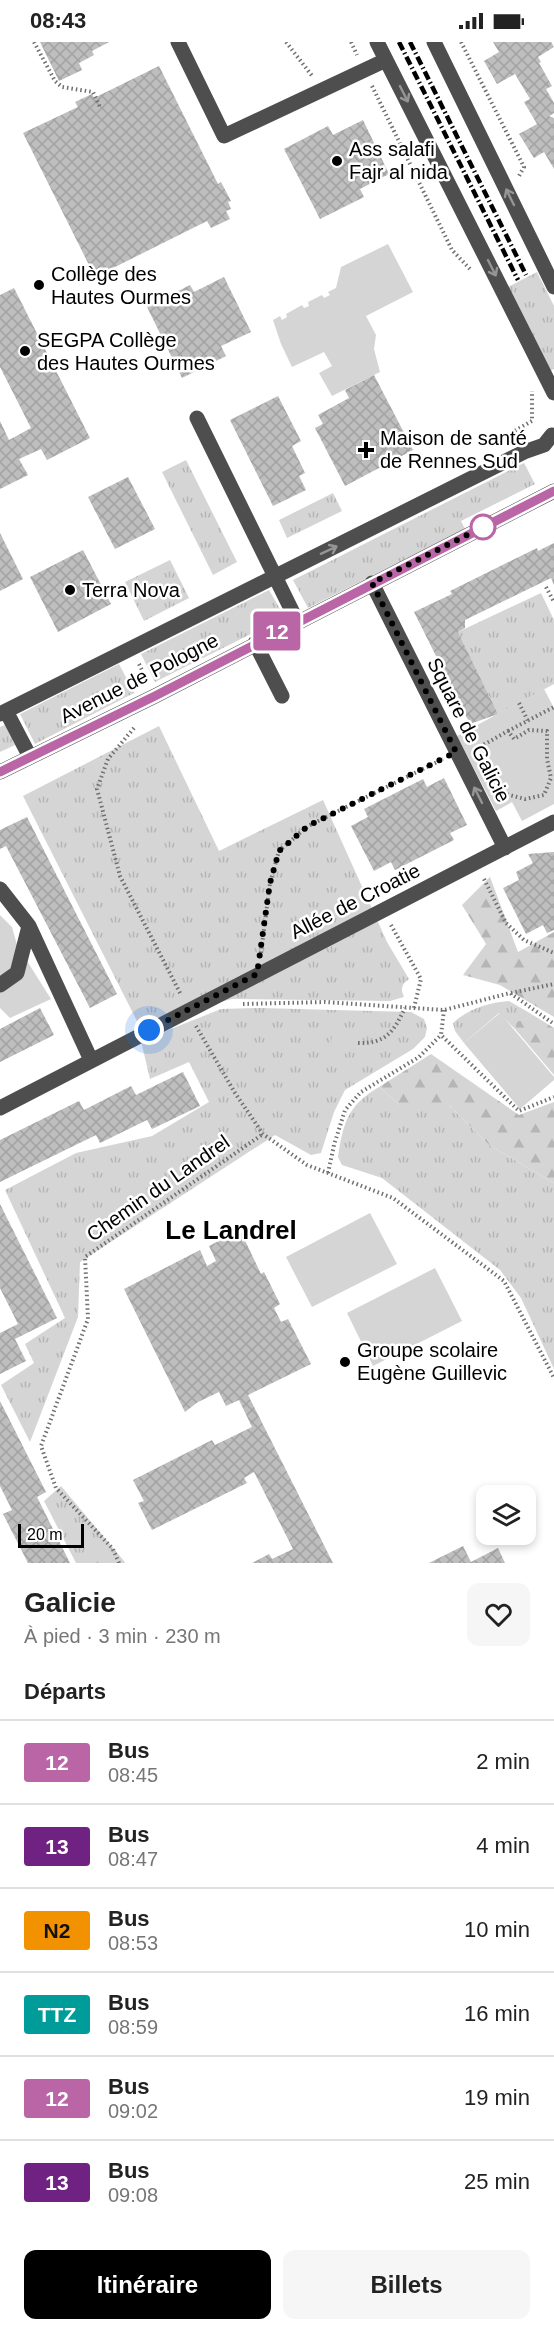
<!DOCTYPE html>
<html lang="fr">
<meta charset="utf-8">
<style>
body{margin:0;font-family:Helvetica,sans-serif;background:#f6f6f6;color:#222;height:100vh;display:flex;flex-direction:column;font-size:22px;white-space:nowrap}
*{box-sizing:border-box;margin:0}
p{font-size:20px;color:#767676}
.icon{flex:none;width:33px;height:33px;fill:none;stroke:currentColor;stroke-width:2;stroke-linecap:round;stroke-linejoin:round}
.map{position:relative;height:1521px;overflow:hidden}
.side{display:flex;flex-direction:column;background:#fff;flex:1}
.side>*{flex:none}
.badge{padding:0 12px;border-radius:4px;font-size:21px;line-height:39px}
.tools{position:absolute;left:476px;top:1443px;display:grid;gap:12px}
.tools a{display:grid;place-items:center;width:60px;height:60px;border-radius:12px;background:#fff;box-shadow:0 3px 9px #0003;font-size:30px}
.scale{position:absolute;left:18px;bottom:15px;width:66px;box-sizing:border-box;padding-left:6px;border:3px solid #000;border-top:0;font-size:16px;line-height:21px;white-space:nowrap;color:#000;-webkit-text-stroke:4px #fff;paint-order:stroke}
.you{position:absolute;width:30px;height:30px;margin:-15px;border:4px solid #fff;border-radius:50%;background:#1a73e8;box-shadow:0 0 0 9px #1a73e833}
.map>.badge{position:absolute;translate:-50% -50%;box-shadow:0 0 0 3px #fff}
h2{padding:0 24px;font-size:22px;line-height:54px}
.round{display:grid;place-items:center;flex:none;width:63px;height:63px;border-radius:12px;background:#f6f6f6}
.head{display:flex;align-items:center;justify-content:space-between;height:102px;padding:0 24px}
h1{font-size:28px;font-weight:600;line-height:45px}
.primary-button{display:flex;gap:12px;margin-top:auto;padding:12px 24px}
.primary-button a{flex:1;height:69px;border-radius:12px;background:#000;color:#fff;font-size:24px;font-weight:600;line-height:69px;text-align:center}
.primary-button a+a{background:#f6f6f6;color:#222}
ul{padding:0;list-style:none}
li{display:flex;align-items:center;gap:18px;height:84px;padding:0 24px;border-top:2px solid #e0e0e0}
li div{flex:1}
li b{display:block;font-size:22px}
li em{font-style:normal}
li .badge{min-width:66px;font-weight:700;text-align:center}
.status{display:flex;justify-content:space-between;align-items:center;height:42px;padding:0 30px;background:#fff;direction:ltr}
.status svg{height:16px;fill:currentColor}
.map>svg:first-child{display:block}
.grass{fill:url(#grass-tufts)}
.forest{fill:url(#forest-firs)}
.park{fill:#d5d5d5}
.building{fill:url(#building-cross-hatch)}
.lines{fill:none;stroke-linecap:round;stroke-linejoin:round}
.path{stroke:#707070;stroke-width:4;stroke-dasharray:1.5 3;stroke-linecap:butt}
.minor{stroke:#4e4e4e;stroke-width:15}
.rail{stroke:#000;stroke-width:4.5;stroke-dasharray:9 3 1.5 3;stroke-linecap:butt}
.oneway{stroke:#959595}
.line-casing{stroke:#fff;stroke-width:14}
.line{stroke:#ba65a5;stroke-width:9}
.walk{stroke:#000;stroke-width:6;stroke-dasharray:0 10.8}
.poi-dot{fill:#000;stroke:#fff;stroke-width:2}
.stop-dot{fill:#fff;stroke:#ba65a5;stroke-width:3}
.labels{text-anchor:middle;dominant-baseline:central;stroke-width:5;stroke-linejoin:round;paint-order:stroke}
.poi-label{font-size:20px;fill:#000;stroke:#fff;text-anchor:start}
.street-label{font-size:20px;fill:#000;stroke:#fff}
.district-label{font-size:26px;font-weight:bold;fill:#000;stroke:#fff}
</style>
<div class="status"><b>08:43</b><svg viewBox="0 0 49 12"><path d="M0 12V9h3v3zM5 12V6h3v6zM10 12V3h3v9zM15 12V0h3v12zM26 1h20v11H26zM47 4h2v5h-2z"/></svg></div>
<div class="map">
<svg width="554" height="1521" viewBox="0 0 554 1521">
<defs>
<pattern id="grass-tufts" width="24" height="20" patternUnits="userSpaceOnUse" patternTransform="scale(1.5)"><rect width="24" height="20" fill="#d5d5d5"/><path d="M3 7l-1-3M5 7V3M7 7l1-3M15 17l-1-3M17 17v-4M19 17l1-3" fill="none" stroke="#b5b5b5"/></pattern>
<pattern id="forest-firs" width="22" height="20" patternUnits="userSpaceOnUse" patternTransform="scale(1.5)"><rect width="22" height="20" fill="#d5d5d5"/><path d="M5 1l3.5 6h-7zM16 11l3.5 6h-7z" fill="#b5b5b5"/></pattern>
<pattern id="building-cross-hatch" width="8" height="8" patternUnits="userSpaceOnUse" patternTransform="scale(1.5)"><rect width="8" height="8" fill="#bebebe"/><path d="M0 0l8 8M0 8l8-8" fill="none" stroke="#a2a2a2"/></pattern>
</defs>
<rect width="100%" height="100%" fill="#fff"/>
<!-- grass -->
<path class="grass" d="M537,230L554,264V327L550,329L508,245Z
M186,418L237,520L213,533L162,430Z
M524,421L535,442L461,479L465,487L308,566L293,538Z
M333,451L342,469L287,496L279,478Z
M170,518L189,556L144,579L125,540Z
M269,548L280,567L277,579L155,640L141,612Z
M541,551L554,578V642L498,672L458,590Z
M119,622L134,651L35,702L20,672Z
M5,683L15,703L0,710V685Z
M159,684L219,809L323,758L387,900L409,937C402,942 400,946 404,955L390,959L232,957L138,981L23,754Z
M509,959L533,973L518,980L515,987L499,971L464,1001L455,989L453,981C469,966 488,961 509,959Z
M260,966L411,970L424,977L427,986L425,995L413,1007L345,1048L334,1070L321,1111L311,1113L275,1093L80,1220L78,1275L30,1400L1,1343L34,1321L25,1302L65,1276L5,1148L76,1111L152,1094L209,1060L189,1020L150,1037L141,999L221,967Z
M379,1045L400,1063H449L489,1103L554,1141V1327L521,1256L500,1228L382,1136L342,1123L338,1115C343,1081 348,1063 379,1045Z
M61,1444L124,1519L125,1521H76L44,1459Z"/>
<!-- forest -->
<path class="forest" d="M490,835L518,910L554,890V975L500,943L463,933L486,902L462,863Z
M533,973L554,986V1033L515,987L517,980Z
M431,1012L519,1073L554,1060V1141L489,1103L449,1063H400L379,1045Z"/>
<!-- park -->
<path class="park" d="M388,202L413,250L366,274L376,293L374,307L380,330L332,354L319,331L332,324L324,310L292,325L281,302L273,278L280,274L282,278L287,275L286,272L302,263L304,266L309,264L308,260L322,253L324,256L330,253L328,250L336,246L341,225Z
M544,647L554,666V762L522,779L512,760L496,769L457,694Z
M0,873L12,885L17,903L51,957L10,976L0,966Z
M500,971L554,1035V1038L520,1067L464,1001Z
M331 1000a12 12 0 1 1 24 0a12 12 0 1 1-24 0Z
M370,1171L397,1222L312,1265L286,1215Z
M435,1226L462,1279L373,1324L347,1271Z"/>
<!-- building -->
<path class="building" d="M40,0H109L92,9L94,13L79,21L82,28L59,39Z
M493,0H551L554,5L538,15L541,20L539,21L552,44L546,47L554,61V71L549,74L554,76V127L544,110L534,116L519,92L537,82L524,60L530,57L515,32L497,42L484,19L499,10Z
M159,24L218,142L221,140L231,159L228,160L231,167L226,169L230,177L211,186L207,179L95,235L23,91L78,65L75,60L92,52L94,56Z
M363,78L389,132L360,147L364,155L320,177L284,107L328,84L333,93Z
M224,235L251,290L221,304L226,314L182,336L147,265L190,243L194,250Z
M14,246L90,396L47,418L41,407L19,417L28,433L0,447V379L9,398L31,386L0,325V253Z
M374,333L413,408L345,444L315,386L323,382L318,373L349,356L345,348Z
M278,354L301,399L292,404L305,431L299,434L306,448L273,464L230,378Z
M128,435L155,487L115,507L88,455Z
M0,491L23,537L0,549Z
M554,501V543L551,536L465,578V586L458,590L498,672L470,682L414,570L452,552L450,549L537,506L538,509Z
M83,508L111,562L58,590L30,535Z
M444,736L467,783L450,791L454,798L395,828L391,820L374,829L351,784L368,775L364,767L423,737L427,745Z
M27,775L117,952L90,966L6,804L0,807V788Z
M554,810V888L547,891L543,883L526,892L503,846L519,838L516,830L533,821L528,812Z
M40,966L54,993L0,1020V987Z
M183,1030L200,1064L152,1087L147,1078L100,1101L96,1093L0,1140V1098L79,1059L84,1068L131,1044L136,1053Z
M0,1162L57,1276L15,1297L26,1319L0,1332V1291L18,1282L0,1246Z
M240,1188L261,1232L264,1230L280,1262L274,1266L281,1280L288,1277L311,1322L248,1353L333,1521H252L269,1512L272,1517L293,1507L254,1430L244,1436L247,1441L152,1488L138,1461L144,1459L133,1438L212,1398L215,1403L252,1385L239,1358L226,1364L219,1350L198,1360L185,1370L124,1247L200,1208L207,1224L216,1219L209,1204Z
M0,1359L46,1450L37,1455L70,1521H28L3,1472L12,1468L0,1444Z
M463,1504L471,1520L498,1506L505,1521H429Z"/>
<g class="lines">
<!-- path -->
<path class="path" d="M34,0L55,39L62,45L93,50L100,65
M286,0L313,35
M351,0L357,13
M461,0L524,125L519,134
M372,44L452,208L470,227
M516,396L513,390L532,379V349
M546,545L554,560
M139,622L148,640
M519,661L528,679
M134,686L108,717L97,747L120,834L181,953
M508,689L554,665
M476,707L508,689L514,697L529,688L547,689V717L551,736L544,753L525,757L502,751
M484,837L506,881L524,898L554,911
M391,883L421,937L414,966
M261,911L270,841L279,809L308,784L443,717
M511,951L554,942
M243,962L325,960L444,968L510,951L554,982
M444,968L441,993L519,1069L554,1055
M196,984L235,1051L263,1092L307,1123L393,1156L504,1239L554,1336
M358,1001C386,1002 394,989 405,966
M328,1131L334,1103L345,1068L361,1050L419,1015L441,993
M119,1521L113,1507L56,1446L41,1404L88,1277L85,1215L263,1092"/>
<!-- minor -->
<path class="minor" d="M178,0L224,94L386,18
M377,0L554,351
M434,0L554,245
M197,376L297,579
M372,541L505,806
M255,601L282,654
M6,669L30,715
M0,672L524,410L544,403L552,393
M0,730L155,654L554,449
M0,847L29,884L91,1018
M0,943L17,931L29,884
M0,1066L554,780"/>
<!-- rail -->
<path class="rail" d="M399,0L518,238
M410,0L526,233"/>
</g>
<!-- one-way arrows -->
<defs><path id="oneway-shaft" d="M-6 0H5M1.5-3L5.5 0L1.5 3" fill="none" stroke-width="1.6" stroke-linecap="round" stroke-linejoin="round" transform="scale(1.5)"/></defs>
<g class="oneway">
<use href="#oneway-shaft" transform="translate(404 52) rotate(63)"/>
<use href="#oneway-shaft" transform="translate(510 155) rotate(-116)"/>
<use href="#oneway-shaft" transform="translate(492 226) rotate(63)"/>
<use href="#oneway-shaft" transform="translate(329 508) rotate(-25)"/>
<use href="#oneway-shaft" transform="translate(478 753) rotate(-117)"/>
</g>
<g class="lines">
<defs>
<path id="line" d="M0,730L155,654L554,449"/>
</defs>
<!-- line casing -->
<use href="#line" class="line-casing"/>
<!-- line -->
<use href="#line" class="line"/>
<!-- walk -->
<path class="walk" d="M149,988L257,932L270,841L279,809L308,784L456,710L372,541L487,483L483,485"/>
</g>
<!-- markers -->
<g class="poi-dot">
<circle cx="337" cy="119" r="6"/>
<circle cx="39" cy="243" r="6"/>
<circle cx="25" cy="309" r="6"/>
<path d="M363 399h6v6h6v6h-6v6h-6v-6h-6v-6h6z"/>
<circle cx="70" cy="548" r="6"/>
<circle cx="345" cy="1320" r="6"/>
</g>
<circle class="stop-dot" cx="483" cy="485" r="12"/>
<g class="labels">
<!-- poi labels -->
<g class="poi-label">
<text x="349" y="107">Ass salafi<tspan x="349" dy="23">Fajr al nida</tspan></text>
<text x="51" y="232">Collège des<tspan x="51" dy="23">Hautes Ourmes</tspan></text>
<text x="37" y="298">SEGPA Collège<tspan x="37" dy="23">des Hautes Ourmes</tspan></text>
<text x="380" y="396">Maison de santé<tspan x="380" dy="23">de Rennes Sud</tspan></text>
<text x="82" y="548">Terra Nova</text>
<text x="357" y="1308">Groupe scolaire<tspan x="357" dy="23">Eugène Guillevic</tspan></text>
</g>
<!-- street labels -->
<g class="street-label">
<text transform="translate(139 636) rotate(-27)">Avenue de Pologne</text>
<text transform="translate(469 688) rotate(63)">Square de Galicie</text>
<text transform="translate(355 859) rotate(-27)">Allée de Croatie</text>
<text transform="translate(158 1146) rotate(-35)">Chemin du Landrel</text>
</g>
<!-- district labels -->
<g class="district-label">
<text x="231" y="1188">Le Landrel</text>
</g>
</g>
</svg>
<div class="tools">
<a><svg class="icon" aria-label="layers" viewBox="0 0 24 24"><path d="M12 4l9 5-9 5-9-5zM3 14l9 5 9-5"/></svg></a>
</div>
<div class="scale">20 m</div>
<div class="you" style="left:149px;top:988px"></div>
<b class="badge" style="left:277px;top:589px;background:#ba65a5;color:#fff">12</b>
</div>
<section class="side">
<div class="head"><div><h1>Galicie</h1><p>À pied · 3 min · 230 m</p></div><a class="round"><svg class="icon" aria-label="heart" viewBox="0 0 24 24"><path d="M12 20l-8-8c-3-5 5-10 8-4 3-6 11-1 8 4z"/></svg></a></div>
<h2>Départs</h2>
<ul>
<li><span class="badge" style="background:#ba65a5;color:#fff">12</span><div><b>Bus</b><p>08:45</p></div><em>2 min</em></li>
<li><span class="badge" style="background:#6f2282;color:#fff">13</span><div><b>Bus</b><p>08:47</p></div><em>4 min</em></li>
<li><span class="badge" style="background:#f39200;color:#111">N2</span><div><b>Bus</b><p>08:53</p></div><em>10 min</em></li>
<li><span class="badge" style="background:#009c99;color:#fff">TTZ</span><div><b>Bus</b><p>08:59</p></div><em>16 min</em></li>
<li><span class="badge" style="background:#ba65a5;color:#fff">12</span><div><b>Bus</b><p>09:02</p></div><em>19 min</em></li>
<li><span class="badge" style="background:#6f2282;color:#fff">13</span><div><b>Bus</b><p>09:08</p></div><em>25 min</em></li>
</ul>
<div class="primary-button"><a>Itinéraire</a><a>Billets</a></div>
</section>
